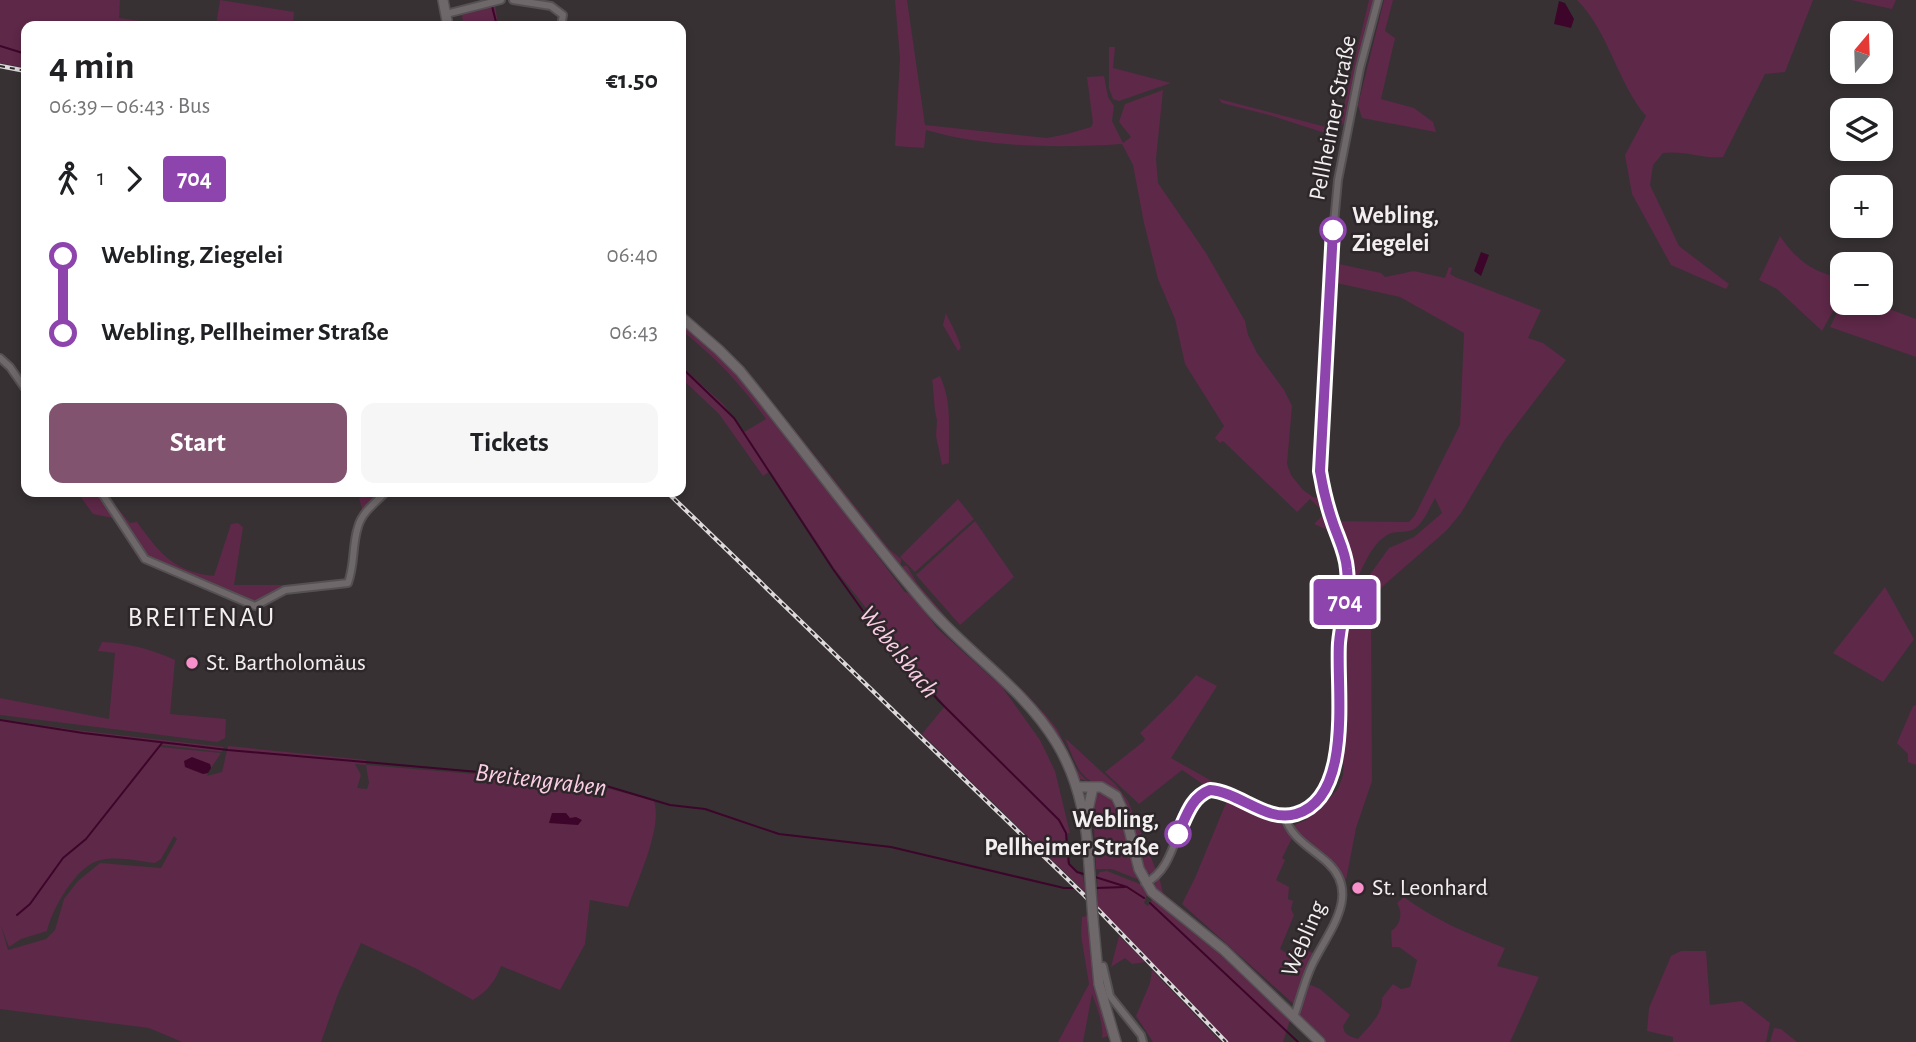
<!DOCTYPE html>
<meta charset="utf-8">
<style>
body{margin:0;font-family:"Alegreya Sans",sans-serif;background:#f6f6f6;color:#202124;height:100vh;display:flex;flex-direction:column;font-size:26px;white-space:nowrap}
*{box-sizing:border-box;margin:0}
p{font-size:23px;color:#757577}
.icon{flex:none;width:38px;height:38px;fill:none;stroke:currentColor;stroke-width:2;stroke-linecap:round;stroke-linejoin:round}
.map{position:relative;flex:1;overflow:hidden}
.panel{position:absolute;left:21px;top:21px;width:665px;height:476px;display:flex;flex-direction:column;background:#fff;border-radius:14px;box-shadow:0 4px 10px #0003}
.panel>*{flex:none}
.badge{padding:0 14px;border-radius:5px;font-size:24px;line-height:46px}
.needle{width:46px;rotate:19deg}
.tools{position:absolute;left:1830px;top:21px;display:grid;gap:14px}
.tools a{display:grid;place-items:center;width:63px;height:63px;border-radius:14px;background:#fff;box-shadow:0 4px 10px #0003;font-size:35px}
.map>.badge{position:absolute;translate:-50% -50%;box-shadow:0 0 0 4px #fff}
.legs{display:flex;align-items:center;gap:10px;height:77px;padding:0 28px;font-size:23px}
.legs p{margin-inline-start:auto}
.headline{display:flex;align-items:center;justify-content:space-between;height:119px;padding:0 28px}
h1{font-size:38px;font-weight:700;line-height:52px}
.button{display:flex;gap:14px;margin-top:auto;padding:14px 28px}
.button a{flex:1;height:80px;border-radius:14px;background:#81536f;color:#fff;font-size:28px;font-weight:700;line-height:80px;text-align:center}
.button a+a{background:#f6f6f6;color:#202124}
ul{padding:0 28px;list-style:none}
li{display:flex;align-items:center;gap:24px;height:77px;font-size:26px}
li i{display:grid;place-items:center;width:10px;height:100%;margin:0 9px;background:currentColor}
li i::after{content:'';width:18px;height:18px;margin:-9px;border:5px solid;border-radius:50%;background:#fff}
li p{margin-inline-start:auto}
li:first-child i{background:linear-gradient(#0000 50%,currentColor 0)}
li:last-child i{background:linear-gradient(currentColor 50%,#0000 0)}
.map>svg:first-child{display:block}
.green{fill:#5e2848;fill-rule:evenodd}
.water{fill:#3d052a}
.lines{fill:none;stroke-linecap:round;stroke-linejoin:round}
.stream{stroke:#3d052a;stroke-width:2}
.street-casing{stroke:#555153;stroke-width:10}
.secondary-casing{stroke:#555153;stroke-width:12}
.street{stroke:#6f686b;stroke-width:6}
.secondary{stroke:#6f686b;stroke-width:9}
.rail-casing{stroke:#ddd9db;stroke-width:4.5}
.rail{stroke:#2d272a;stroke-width:2;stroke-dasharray:5;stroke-linecap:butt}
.secondary-bridge-casing{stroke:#555153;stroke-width:12;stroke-linecap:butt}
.secondary-bridge{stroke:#6f686b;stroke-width:9}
.line-1-casing{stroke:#fff;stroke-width:16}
.line-1{stroke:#8e44ad;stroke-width:10}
.stop-1-dot{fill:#fff;stroke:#8e44ad;stroke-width:3.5}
.poi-dot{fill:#f890cb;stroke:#2d272a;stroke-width:2.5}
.labels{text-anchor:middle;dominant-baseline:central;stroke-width:5;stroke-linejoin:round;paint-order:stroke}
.street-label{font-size:24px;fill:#f3eff1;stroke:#2d272a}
.stop-label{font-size:24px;font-weight:bold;fill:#f3eff1;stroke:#2d272a;text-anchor:start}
.poi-label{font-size:24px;fill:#f3eff1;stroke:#2d272a;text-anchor:start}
.water-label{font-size:26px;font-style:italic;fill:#fbcee5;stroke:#2d272a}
.quarter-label{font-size:28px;letter-spacing:2px;fill:#f3eff1;stroke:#2d272a}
</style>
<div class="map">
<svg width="1916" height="1042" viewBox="0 0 1916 1042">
<rect width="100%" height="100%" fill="#373134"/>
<!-- green -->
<path class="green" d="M0,0H120L119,18L174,26H26V68L0,63Z
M220,0L294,12L293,26H216Z
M895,0H907L925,125L1047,138L1067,134L1091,127L1093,123L1087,77L1104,76L1108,97L1114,106L1112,121L1123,143L1131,137L1119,122L1125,104L1163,90L1156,159L1158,183L1206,253L1245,321L1248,335L1257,353L1284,390L1292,406L1287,464L1291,475L1303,490L1313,497L1321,498L1333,532L1314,524L1325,513L1310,499L1297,512L1223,441L1220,443L1215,438L1224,426L1185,364L1175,319L1158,279L1144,223L1133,165L1122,144C1058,148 988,148 926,130L924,148L895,146L900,59Z
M1369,0H1375L1344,124L1339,126Z
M1384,0H1393L1385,31L1395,38L1381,99L1414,108L1433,122L1436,132L1362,118L1358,105Z
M1577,0H1813L1785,72L1765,74L1723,157C1703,159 1684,150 1663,153L1653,165L1650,185L1679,246L1729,284L1726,289L1671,265L1632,194L1625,155L1646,116C1617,82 1609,32 1577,0Z
M1851,0H1896L1892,9Z
M495,3L498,26H465L460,11Z
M1109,47H1115L1113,68L1171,83L1119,101L1113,99L1109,88Z
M1219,99L1326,127L1332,130L1334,140L1332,170H1328L1333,143L1331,135L1269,115L1222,103Z
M1780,236C1797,261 1813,272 1843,279V293L1822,331L1777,289L1759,280Z
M1334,263L1381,273L1385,277L1414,271L1445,278L1449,267L1452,268L1450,274L1455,277L1541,310L1528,338L1543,343L1566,360L1504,441L1461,513L1447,530L1383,586L1376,595L1371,610L1372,781L1356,828L1346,880L1328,859L1292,826L1306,820L1320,808L1338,789L1343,775L1346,704L1344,644L1350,614V602L1389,548L1414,537L1442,513L1435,498C1430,507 1423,524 1414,529C1406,534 1394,530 1387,535C1368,547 1363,571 1351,589L1350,566L1336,521L1409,522L1415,515L1460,425L1464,333L1400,297L1332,282Z
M1843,301V303H1873L1916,319V357L1830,327Z
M946,313C952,327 957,333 961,348L958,351L943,325Z
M681,323L719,355L740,376L786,435L789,441L870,540L869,545L905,592L911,594L937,628L1002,687L1040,740L1055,771L1070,833L1065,834L1067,863L1083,877L1086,893L922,734L945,706L834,568L770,471L763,476L719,414L681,378V366L724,405L744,432L766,419C740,383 715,357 681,330Z
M940,376C953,404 948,432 949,463L942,465L936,436L937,419C934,413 934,390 932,380Z
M789,423L889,549L901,559V564L897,563L787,424Z
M77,492H98L118,519L93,514Z
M104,492L130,523L137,522C159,552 173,572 214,576L231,524L238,523L243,527L234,585H297L281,590L255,604L187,577L146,555Z
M366,492H384L363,513L359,498Z
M958,499L974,519L915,572L900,557Z
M975,521L1014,577L960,625L916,575Z
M903,566H907L917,583L959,632L930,604L903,571Z
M1885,587L1914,639L1883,682L1833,653Z
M968,640C997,667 1029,694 1054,725C1067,742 1070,768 1088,781L1080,779L1053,729L1038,711L972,647Z
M102,642C128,643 151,649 175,660L170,714L226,719L225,738L217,742L0,715V698L109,719L115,653L98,651Z
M1196,675L1217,686L1171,758L1217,784L1207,787L1182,770L1139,804L1105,772L1144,741L1145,739L1140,733L1175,699Z
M1916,705V765L1908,762V754L1897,743L1913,706Z
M0,719L75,730L224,747L222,752L162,745L160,747L221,753L211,768L210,764L203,774L208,773L207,776L222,772L228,746L366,760V765L592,784L654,801C663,827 637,881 628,907L590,900L585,944L560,990L501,966C495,981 488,991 473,1000L417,969L361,943L338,994L321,1042H182L149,1028L0,1009ZM355,764L366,765L369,783L367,789L357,788L361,775ZM174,836L177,839L161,868L100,863L78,881L64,899L55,930L46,939L8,950L1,926L9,947L21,939L47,931C52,909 77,864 101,860C118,856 138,861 155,863L161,859Z
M1065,738L1116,785L1128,801L1156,870L1153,874L1145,873L1141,865L1120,797C1107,782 1106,788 1091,781C1077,774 1071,752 1065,738Z
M1101,792L1114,800L1121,814L1138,874L1137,879L1112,869H1096L1093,803L1096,794Z
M1228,798L1278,820L1293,836L1282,858L1285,860L1276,880L1289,887L1288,899L1293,901L1291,909L1294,915L1280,949L1286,953L1297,947L1316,954L1296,1006L1182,904L1195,878Z
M1107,871L1140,884L1148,892L1144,903L1148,906L1153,898L1226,956L1291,1017L1283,1042H1229L1098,907L1097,876L1100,872Z
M1159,877L1163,893L1233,950L1293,1008L1288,1006L1156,892L1155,884Z
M1404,897C1435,920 1468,934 1505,948L1497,966L1539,977L1510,1042H1326L1298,1013L1307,986L1311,985L1320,989L1350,1015L1343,1026C1344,1035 1349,1036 1358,1039C1368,1027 1383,1015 1382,998L1393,984L1401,989L1410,987L1417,960L1399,947H1392L1391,931C1401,925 1403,912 1397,903Z
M1087,916L1095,980L1108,1036L1102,1038C1104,1025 1097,1007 1092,994L1083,1042H1058L1089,984L1081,935L1082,917Z
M1119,936L1146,962L1132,964L1125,958L1111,967Z
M1681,951H1706L1710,1005L1742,1001L1770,1023L1766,1042H1673V1037L1647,1031L1649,1008L1671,956Z
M1152,970L1221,1042H1153L1136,1016L1150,983Z
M1774,1028L1781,1029L1797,1042H1770Z"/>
<!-- water -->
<path class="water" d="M1559,1L1565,3L1574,19L1571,28L1554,24Z
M1481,252L1489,255L1481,276L1474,271Z
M192,757L210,764L211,768L208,773L203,774L185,767L184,761Z
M552,813H566L570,818L576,817L582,820L578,825L549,823Z"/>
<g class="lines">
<!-- stream -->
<path class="stream" d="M492,6L497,26
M0,46L26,54
M681,367L734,418L833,569L863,611L901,656L938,700L1059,820L1066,833L1069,864L1077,872L1087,875
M0,720L83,733L228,750L593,782L670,805L705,809L779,834L891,847L1064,888H1073
M1092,876L1127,887L1144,898
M1096,888L1125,887
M1150,903L1298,1042
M17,915L30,904L63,858L86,839L162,743"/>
<defs>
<path id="street" d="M513,0L551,6L563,15L561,26
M446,14L501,0
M0,358L10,367L26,390
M101,492L145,559L255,606L285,590L348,583C355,564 352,545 358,527C362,512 376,502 386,492
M1285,816C1289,837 1313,849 1328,863C1362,895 1327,933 1312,965C1304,982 1300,1000 1294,1017
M1145,883C1180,868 1175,806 1206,792C1229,781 1270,828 1302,812C1354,786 1336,690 1339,643C1341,619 1350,593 1347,569C1346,555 1339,541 1335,528C1328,509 1323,491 1320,471L1330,266L1338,180L1360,68L1378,0
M1103,966L1110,996L1141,1035L1143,1042"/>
<path id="secondary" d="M443,0L448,26
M681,317L719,350L740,371C804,449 863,532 929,608C969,654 1024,689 1056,742C1079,779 1087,821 1089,864
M1077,787H1101L1116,796L1126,817L1139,869L1152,892L1224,950L1320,1042
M1087,814L1093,787
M1093,919L1099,984L1116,1042"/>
</defs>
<!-- street casing -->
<use href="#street" class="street-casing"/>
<!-- secondary casing -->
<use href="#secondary" class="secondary-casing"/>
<!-- street -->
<use href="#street" class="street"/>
<!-- secondary -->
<use href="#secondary" class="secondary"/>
<defs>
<path id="rail" d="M0,66L26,71
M667,492L1084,895L1226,1042"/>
</defs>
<!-- rail casing -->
<use href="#rail" class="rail-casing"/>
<!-- rail -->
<use href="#rail" class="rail"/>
<defs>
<path id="secondary-bridge" d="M1089,864L1093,919"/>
</defs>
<!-- secondary-bridge casing -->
<use href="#secondary-bridge" class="secondary-bridge-casing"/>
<!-- secondary-bridge -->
<use href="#secondary-bridge" class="secondary-bridge"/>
</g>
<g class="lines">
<defs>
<path id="line-1" d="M1178,834C1186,817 1191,797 1210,790C1239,792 1267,823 1296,814C1354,797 1336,688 1339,643C1341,619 1350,593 1347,569C1346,553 1338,538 1333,523C1327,506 1323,489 1320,471L1333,230"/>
</defs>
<!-- line-1 casing -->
<use href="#line-1" class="line-1-casing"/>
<!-- line-1 -->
<use href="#line-1" class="line-1"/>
</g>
<!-- markers -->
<g class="stop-1-dot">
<circle cx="1333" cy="230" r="12"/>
<circle cx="1178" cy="834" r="12"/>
</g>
<g class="poi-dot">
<circle cx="192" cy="663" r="7"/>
<circle cx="1358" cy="888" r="7"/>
</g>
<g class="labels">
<!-- street labels -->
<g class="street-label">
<text transform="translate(1333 118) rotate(-79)">Pellheimer Straße</text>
<text transform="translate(1304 939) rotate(-67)">Webling</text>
</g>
<!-- stop labels -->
<g class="stop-label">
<text x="1352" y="216">Webling,<tspan x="1352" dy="28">Ziegelei</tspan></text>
<text x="1159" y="820" text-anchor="end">Webling,<tspan x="1159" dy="28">Pellheimer Straße</tspan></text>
</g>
<!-- poi labels -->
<g class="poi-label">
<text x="206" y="663">St. Bartholomäus</text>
<text x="1372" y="888">St. Leonhard</text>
</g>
<!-- water labels -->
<g class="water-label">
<text transform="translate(899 652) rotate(51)">Webelsbach</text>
<text transform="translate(541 780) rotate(7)">Breitengraben</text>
</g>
<!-- quarter labels -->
<g class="quarter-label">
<text x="202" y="618">BREITENAU</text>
</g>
</g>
</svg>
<div class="tools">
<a><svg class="needle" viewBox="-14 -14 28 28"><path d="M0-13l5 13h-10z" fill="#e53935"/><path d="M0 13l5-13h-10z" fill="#757577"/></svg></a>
<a><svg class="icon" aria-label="layers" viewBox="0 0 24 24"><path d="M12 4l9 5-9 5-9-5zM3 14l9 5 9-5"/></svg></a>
<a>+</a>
<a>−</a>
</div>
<b class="badge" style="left:1345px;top:602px;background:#8e44ad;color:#fff">704</b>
<section class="panel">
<div class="headline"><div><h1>4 min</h1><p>06:39 – 06:43 · Bus</p></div><b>€1.50</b></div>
<div class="legs"><svg class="icon" aria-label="walk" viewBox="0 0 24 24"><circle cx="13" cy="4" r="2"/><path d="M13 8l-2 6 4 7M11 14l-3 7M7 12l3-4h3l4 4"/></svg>1<svg class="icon" aria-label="forward" viewBox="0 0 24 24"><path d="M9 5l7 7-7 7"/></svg><b class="badge" style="background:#8e44ad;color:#fff">704</b></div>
<ul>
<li><i style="color:#8e44ad"></i><b>Webling, Ziegelei</b><p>06:40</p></li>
<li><i style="color:#8e44ad"></i><b>Webling, Pellheimer Straße</b><p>06:43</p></li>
</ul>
<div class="button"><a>Start</a><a>Tickets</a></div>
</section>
</div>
